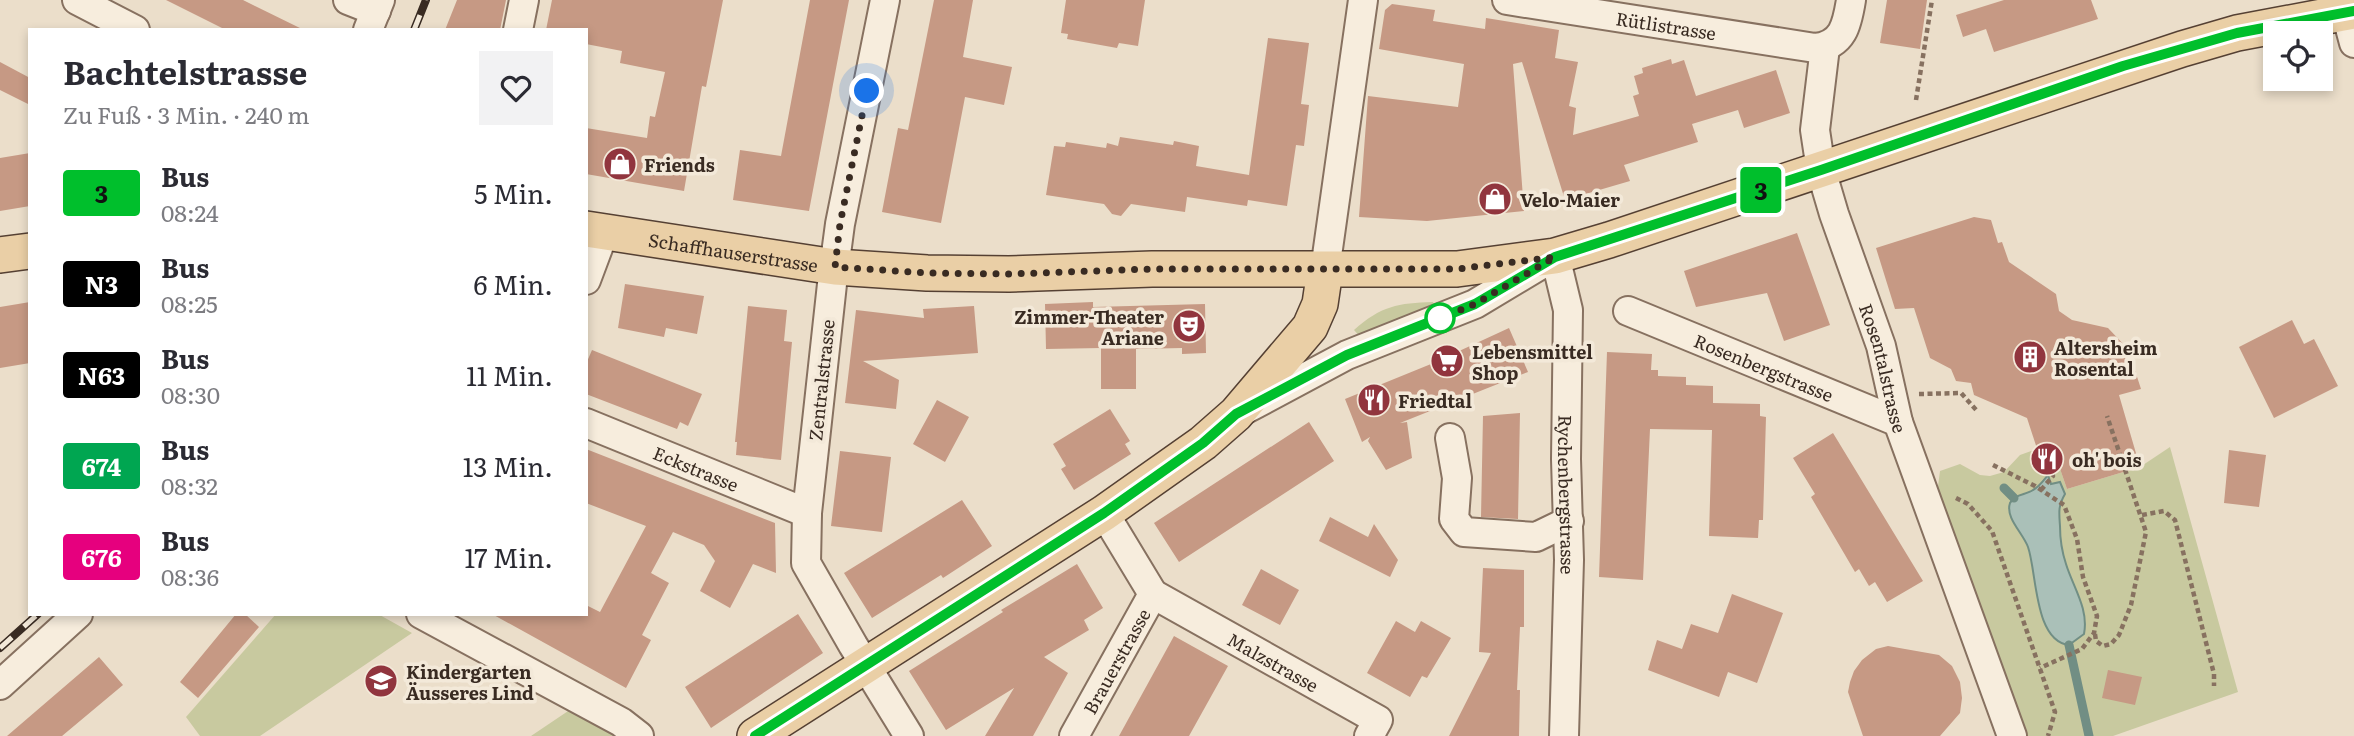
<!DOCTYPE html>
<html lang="de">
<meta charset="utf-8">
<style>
body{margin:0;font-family:Literata,serif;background:#f2f2f3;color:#2b2b33;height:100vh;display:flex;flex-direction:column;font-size:26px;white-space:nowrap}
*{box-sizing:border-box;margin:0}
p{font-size:23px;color:#7c7c81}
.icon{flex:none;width:38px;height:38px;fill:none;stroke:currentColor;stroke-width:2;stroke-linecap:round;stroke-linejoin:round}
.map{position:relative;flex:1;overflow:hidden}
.side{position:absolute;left:28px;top:28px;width:560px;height:588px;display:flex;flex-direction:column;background:#fff;border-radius:0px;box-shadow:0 4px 10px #0003}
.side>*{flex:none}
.badge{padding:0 14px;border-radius:5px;font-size:24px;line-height:46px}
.fabs{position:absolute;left:2263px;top:21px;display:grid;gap:14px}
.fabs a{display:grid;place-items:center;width:70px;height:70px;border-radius:0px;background:#fff;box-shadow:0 4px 10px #0003;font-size:35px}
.you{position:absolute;width:35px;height:35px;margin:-18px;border:5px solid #fff;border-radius:50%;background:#1a73e8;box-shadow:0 0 0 10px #1a73e833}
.map>.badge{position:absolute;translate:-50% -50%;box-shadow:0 0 0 4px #fff}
.round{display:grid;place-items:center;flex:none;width:74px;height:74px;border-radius:0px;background:#f2f2f3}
.summary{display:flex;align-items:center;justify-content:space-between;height:119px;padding:0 35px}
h1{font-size:33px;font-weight:700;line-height:52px}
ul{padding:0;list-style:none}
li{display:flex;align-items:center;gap:21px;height:91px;padding:0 35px}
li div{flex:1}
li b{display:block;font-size:26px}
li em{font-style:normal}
li .badge{min-width:77px;font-weight:700;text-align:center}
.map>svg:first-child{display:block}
.green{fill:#c8c99f}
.water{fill:#aac0b8;stroke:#718e84;stroke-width:2}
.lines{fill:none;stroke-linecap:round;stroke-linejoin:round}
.stream{stroke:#718e84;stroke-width:9}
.building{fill:#c69984}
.minor-casing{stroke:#877160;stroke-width:32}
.major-casing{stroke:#554033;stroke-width:38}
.path{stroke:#877160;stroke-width:4.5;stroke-dasharray:5 3.5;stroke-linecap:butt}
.minor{stroke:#f7eddd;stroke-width:28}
.major{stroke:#eacfa6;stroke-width:35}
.rail-casing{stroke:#392b22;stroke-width:8}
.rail{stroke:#f3e9d9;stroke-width:5;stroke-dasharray:16;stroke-linecap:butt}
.line-casing{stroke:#fff;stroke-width:16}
.line{stroke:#00bf2c;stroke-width:10}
.walk{stroke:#392b22;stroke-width:7;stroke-dasharray:0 12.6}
.stop-dot{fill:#fff;stroke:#00bf2c;stroke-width:3.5}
.labels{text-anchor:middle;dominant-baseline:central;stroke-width:7;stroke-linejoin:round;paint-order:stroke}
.street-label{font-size:18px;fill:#392b22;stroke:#f3e9d9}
.poi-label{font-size:18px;font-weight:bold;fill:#392b22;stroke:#f3e9d9;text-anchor:start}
</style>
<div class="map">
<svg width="2354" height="736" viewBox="0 0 2354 736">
<rect width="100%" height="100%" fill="#ebdeca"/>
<!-- green -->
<path class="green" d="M1433,302L1435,308L1362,339L1354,330C1381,306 1398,303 1433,302Z
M2170,447L2238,692L2113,736H2025L1937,494L1940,471L1960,464L1980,475L1990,476L2004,472L2020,455L2037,449L2058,463L2067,489L2140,467Z
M276,614H378L412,633L260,736H200L186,717Z
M583,701L639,736H531Z"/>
<!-- water -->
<path class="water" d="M2048,475L2051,484L2060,482L2065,494C2058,506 2059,512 2060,526C2060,539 2062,552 2066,564C2073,587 2089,609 2084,634L2069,645C2034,641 2037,573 2028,547C2023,533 2005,518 2010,503C2014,494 2026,495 2033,490C2039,487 2044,480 2048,475Z"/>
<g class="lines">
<!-- stream -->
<path class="stream" d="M2004,488L2014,498
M2069,645L2089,736"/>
</g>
<!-- building -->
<path class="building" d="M166,0H243L304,30H226Z
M457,0H506L500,30H445Z
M552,0H723L706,87L702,86L684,191L586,174V128L647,138L650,116L655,117L665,72L620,63L622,51L586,44V30H546Z
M810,0H849L809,211L733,200L740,150L781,156Z
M934,0H973L963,57L1012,67L1004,105L965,97L941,223L882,212L898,128L908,130Z
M1066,0H1145L1138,46L1119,43L1117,48L1067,39L1068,34L1061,33Z
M1887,0H1927L1920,49L1880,43Z
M2004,0H2091L2098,19L1994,52L1986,29L1963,37L1956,15Z
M1392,4L1435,10L1433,21L1485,29L1486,18L1559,30L1555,58L1578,62L1569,106L1576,108L1573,135L1639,116L1633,96L1639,94L1634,76L1643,73L1642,68L1671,59L1672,64L1684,60L1696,96L1776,70L1790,113L1744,128L1738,110L1692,124L1698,142L1624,165L1630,181L1565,200L1522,62L1513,64L1524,211L1427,221L1359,217L1368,96L1458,107L1464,64L1379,49L1385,10Z
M1268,38L1309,43L1301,104L1309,105L1304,146L1296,145L1287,206L1248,200L1247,206L1187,197L1185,212L1131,204L1121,216L1112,214L1104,204L1046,195L1054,146L1065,147L1066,142L1106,148L1107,143L1118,146L1120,137L1173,145L1174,141L1199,146L1196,166L1249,175Z
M0,62L30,78V105L0,90Z
M30,153V206L0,211V158Z
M1974,217L1991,220L1998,243L2002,242L2009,262L2056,294L2059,311L2072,320L2108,328L2128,349L2141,389L2119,395L2140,467L2067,489L2058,463L2043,467L2027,418L1974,395L1971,383L1956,381L1951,369L1930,358L1914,308L1895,309L1876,248Z
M1797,233L1830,325L1784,341L1767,293L1696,307L1684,271Z
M625,284L704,296L697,334L666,328L664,337L618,328Z
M30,302V363L0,368V307Z
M1093,302V307L1205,304L1206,353L1182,354V348L1136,349V389H1101V348L1046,349L1045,304Z
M748,306L787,310L784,341L792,342L781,460L736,455L737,442H735Z
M974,306L978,353L863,361L899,380L896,409L845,403L856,310L924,318L923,309Z
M2292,320L2304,344L2314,339L2338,386L2274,418L2239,347Z
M1509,328L1528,372L1400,423L1407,422L1412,458L1386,470L1368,441L1370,437L1362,442L1345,399L1431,364Z
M592,350L702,394L688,426L680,422L677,429L586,394V364Z
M1607,352L1652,354L1651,370H1658V376L1686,377V385L1713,386V403L1760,404V416L1766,417L1763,520H1759L1758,538L1709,536L1712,430L1650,429L1643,580L1599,577Z
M937,400L969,417L945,462L913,444Z
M1110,409L1130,441L1125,444L1131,454L1074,490L1061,469L1066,466L1053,444Z
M1520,413L1518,519L1481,517L1483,416Z
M1309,422L1334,461L1179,562L1154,523Z
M1833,433L1923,581L1887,602L1875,582L1869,586L1859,569L1855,572L1811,497L1815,494L1793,458Z
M586,449L775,523L776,573L753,564L730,608L700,591L715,561L704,545L673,532L651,573L669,583L642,635L651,640L626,688L492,614H586V605L600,612L646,526L586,503Z
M2229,450L2266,455L2259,507L2224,503Z
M840,451L891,457L882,532L831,526Z
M962,500L992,546L943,578L941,575L872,618L844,573Z
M1330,517L1368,537L1374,524L1398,560L1390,577L1319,541Z
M1077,564L1103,608L1084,620L1089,630L1044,657L1068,673L1033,736H985L1014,688L946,730L909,671L1003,612L1001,610Z
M1483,568L1524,570V627H1520L1517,690H1520L1519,736H1449L1491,653L1479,652Z
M1261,569L1299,590L1280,625L1242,605Z
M1732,594L1783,613L1757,683L1728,672L1719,697L1648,670L1657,640L1682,649L1691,624L1718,633Z
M236,614H245L259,627L198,698L180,682Z
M798,614L823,653L711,728L685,687Z
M1396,621L1415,632L1421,621L1451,638L1427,678L1422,676L1410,697L1367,673Z
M1174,636L1228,666L1189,736H1119Z
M1888,646L1939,655L1952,666L1960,682L1962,698L1960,713L1940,736H1863L1848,692L1850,682L1854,671L1862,660L1876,649Z
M99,657L123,685L62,736H7Z
M2108,670L2142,677L2135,705L2102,698Z"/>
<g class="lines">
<defs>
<g id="minor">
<path d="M77,0L135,30"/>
<path d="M348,0L376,11"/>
<path d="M885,0L840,224L832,284L807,513L806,563L853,645L909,736"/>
<path id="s1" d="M1507,0L1815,48C1843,45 1847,25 1851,0"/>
<path d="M2346,13L2354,43"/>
<path d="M368,30L380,0"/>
<path d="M518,30L524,0"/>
<path id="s2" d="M1825,47L1815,130L1821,170L1834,214L1881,346L1898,422L2012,736"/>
<path d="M1325,270L1363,0"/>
<path d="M586,280L604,232"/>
<path id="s3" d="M1628,311L1898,422"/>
<path id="s4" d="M1246,409L1347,355L1475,304L1555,256L1568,310L1566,459L1569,560L1564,736"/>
<path id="s5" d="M586,423L807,513"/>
<path d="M1450,438L1457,478L1454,519L1464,532L1536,537L1569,521"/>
<path id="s6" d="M1153,594L1378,720L1369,736"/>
<path d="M421,614L621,722L639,736"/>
<path d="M0,685L78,614"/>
<path id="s7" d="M1074,736L1153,594L1104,513"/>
</g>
<g id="major">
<path id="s8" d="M586,229L835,267L927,273L1009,274L1152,269H1457L1555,256L1609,240L2182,49L2237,33L2354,11"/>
<path d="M0,255L30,251"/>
<path d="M755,736L1104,513L1203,443L1236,414L1310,327L1320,304L1325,270"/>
</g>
</defs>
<!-- minor casing -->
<use href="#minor" class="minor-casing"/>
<!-- major casing -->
<use href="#major" class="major-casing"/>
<!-- path -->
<path class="path" d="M1916,100L1932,0
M1919,394L1961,393L1978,412
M1993,465L2035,486L2064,505L2077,539L2083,577L2097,616L2094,633L2082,649L2040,668
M2041,490L2053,476L2050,465
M1956,498L1968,504L1992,531L2055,712L2048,736
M2142,515L2164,511L2175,520L2214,674V686
M2095,634L2096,641L2103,646L2111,644L2119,635L2131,605L2146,532L2107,416"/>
<!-- minor -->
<use href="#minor" class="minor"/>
<!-- major -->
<use href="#major" class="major"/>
<defs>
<path id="rail" d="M414,30L426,0
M0,648L38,614"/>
</defs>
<!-- rail casing -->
<use href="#rail" class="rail-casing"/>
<!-- rail -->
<use href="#rail" class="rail"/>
</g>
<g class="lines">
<defs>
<path id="line" d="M755,736L1104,513L1203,443L1236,414L1347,355L1475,304L1555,257L1821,170L2123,66L2237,33L2354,11"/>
</defs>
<!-- line casing -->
<use href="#line" class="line-casing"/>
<!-- line -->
<use href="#line" class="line"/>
<!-- walk -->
<path class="walk" d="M867,91L840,224L835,267L927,273L1009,274L1152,269H1457L1555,257L1475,304L1440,318"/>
</g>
<!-- icons -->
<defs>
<symbol id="shop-disc" viewBox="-11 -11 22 22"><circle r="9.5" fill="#91353e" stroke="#f3e9d9"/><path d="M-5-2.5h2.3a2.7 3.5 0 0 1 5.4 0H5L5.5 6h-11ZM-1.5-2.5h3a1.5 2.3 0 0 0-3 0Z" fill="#fff"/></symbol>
<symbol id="theatre-disc" viewBox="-11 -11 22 22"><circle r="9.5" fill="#91353e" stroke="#f3e9d9"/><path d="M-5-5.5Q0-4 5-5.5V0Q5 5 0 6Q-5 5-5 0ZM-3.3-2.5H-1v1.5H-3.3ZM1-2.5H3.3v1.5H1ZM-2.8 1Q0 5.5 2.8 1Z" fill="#fff"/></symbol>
<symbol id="building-disc" viewBox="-11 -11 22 22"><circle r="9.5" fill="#91353e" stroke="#f3e9d9"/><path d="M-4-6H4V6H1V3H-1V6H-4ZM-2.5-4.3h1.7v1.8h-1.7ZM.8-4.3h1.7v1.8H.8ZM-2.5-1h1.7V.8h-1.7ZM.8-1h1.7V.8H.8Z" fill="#fff"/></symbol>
<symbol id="supermarket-disc" viewBox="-11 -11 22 22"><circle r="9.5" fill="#91353e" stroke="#f3e9d9"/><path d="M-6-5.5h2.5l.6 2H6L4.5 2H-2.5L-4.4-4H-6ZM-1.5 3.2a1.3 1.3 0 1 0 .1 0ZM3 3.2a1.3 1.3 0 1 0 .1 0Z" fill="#fff"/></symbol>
<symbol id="restaurant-disc" viewBox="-11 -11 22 22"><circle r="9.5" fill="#91353e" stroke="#f3e9d9"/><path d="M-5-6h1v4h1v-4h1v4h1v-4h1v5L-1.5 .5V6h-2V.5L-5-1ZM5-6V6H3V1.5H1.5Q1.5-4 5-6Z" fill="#fff"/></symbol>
<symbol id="school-disc" viewBox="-11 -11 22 22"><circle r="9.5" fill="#91353e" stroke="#f3e9d9"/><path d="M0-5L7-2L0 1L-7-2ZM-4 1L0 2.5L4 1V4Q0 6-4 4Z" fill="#fff"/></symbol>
</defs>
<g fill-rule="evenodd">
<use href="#shop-disc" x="601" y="145" width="38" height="38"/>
<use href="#shop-disc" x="1476" y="180" width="38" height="38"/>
<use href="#theatre-disc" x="1170" y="307" width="38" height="38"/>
<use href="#building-disc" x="2011" y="338" width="38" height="38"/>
<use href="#supermarket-disc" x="1428" y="342" width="38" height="38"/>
<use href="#restaurant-disc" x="1355" y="381" width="38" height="38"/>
<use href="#restaurant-disc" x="2028" y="440" width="38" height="38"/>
<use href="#school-disc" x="362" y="662" width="38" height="38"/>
</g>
<!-- markers -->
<circle class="stop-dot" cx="1440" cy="318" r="14"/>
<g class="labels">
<!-- street labels -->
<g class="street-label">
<text stroke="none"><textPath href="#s1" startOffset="161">Rütlistrasse</textPath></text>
<text stroke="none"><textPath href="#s8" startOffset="149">Schaffhauserstrasse</textPath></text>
<text stroke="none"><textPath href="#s3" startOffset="147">Rosenbergstrasse</textPath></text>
<text stroke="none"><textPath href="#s2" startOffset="332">Rosentalstrasse</textPath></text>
<text transform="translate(821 380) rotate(-84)">Zentralstrasse</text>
<text stroke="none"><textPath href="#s5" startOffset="119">Eckstrasse</textPath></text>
<text stroke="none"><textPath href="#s4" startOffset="586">Rychenbergstrasse</textPath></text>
<text stroke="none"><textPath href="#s7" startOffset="86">Brauerstrasse</textPath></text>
<text stroke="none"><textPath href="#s6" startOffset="138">Malzstrasse</textPath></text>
</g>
<!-- poi labels -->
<g class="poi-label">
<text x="644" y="164">Friends</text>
<text x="1520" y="199">Velo-Maier</text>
<text x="1164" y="316" text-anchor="end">Zimmer-Theater<tspan x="1164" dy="21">Ariane</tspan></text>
<text x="2054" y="347">Altersheim<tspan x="2054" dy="21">Rosental</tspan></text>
<text x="1472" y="351">Lebensmittel<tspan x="1472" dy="21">Shop</tspan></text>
<text x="1398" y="400">Friedtal</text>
<text x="2072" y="459">oh' bois</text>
<text x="406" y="671">Kindergarten<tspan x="406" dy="21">Äusseres Lind</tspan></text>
</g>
</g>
</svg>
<div class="fabs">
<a><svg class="icon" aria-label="locate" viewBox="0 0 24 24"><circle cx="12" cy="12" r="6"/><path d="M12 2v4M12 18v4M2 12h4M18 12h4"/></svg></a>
</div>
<div class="you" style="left:867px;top:91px"></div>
<b class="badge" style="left:1761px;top:190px;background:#00bf2c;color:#111">3</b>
<section class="side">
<div class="summary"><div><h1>Bachtelstrasse</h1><p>Zu Fuß · 3 Min. · 240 m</p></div><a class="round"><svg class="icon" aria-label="heart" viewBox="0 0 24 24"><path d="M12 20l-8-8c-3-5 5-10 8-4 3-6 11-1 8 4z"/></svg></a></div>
<ul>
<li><span class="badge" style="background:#00bf2c;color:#111">3</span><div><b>Bus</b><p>08:24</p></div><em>5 Min.</em></li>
<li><span class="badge" style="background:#000;color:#fff">N3</span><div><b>Bus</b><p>08:25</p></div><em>6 Min.</em></li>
<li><span class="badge" style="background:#000;color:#fff">N63</span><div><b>Bus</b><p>08:30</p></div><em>11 Min.</em></li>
<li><span class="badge" style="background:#00a651;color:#fff">674</span><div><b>Bus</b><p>08:32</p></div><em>13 Min.</em></li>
<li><span class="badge" style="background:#e6007e;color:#fff">676</span><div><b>Bus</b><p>08:36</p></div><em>17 Min.</em></li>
</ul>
</section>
</div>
